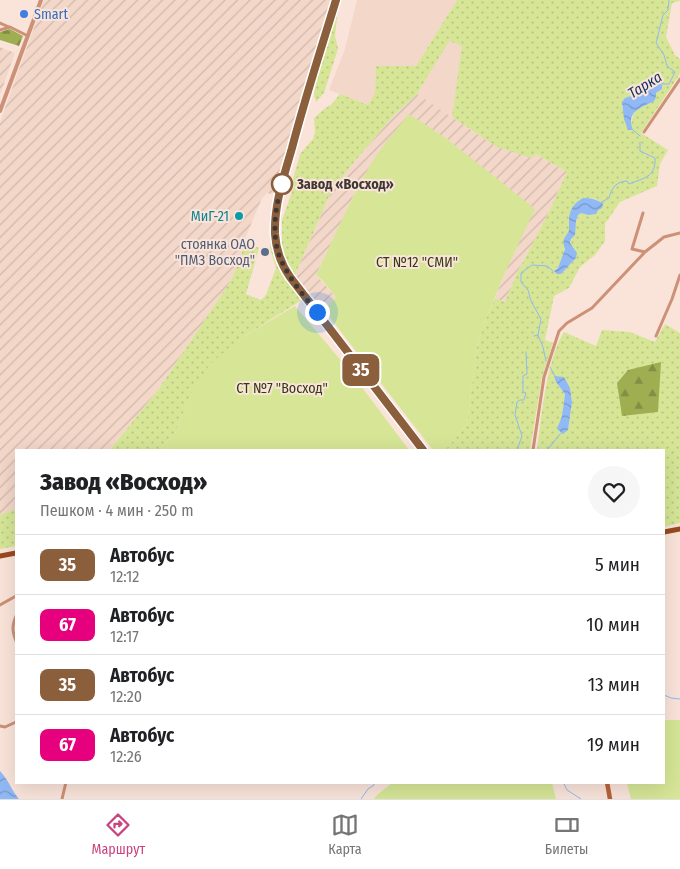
<!DOCTYPE html>
<html lang="ru">
<meta charset="utf-8">
<style>
body{margin:0;font-family:"Fira Sans Condensed",sans-serif;background:#f6f6f6;color:#202124;height:100vh;display:flex;flex-direction:column;font-size:19px;white-space:nowrap}
*{box-sizing:border-box;margin:0}
p{font-size:16px;color:#757577}
.icon{flex:none;width:28px;height:28px;fill:none;stroke:currentColor;stroke-width:2;stroke-linecap:round;stroke-linejoin:round}
.map{position:relative;flex:1;overflow:hidden}
.panel{position:absolute;left:15px;top:449px;width:650px;height:335px;display:flex;flex-direction:column;background:#fff;border-radius:0px;box-shadow:0 5px 20px #0002}
.panel>*{flex:none}
.badge{padding:0 10px;border-radius:8px;font-size:18px;line-height:32px}
.you{position:absolute;width:25px;height:25px;margin:-12px;border:4px solid #fff;border-radius:50%;background:#1a73e8;box-shadow:0 0 0 8px #1a73e833}
.map>.badge{position:absolute;translate:-50% -50%;box-shadow:0 0 0 2px #fff}
.round{display:grid;place-items:center;flex:none;width:52px;height:52px;border-radius:26px;background:#f6f6f6}
.overview{display:flex;align-items:center;justify-content:space-between;height:85px;padding:0 25px}
h1{font-size:24px;font-weight:800;line-height:38px}
ul{padding:0;list-style:none}
li{display:flex;align-items:center;gap:15px;height:60px;padding:0 25px;border-top:1px solid #e0e0e0}
li div{flex:1}
li b{display:block;font-size:19px}
li em{font-style:normal}
li .badge{min-width:55px;font-weight:700;text-align:center}
.tabs{display:flex;justify-content:space-around;align-items:center;height:70px;border-top:1px solid #e0e0e0;background:#fff;font-size:14px;color:#757577}
.tabs a{display:grid;justify-items:center;gap:2px}
.tabs .active{color:#ca427f}
.map>svg:first-child{display:block}
.built{fill:#f3d7c9}
.industrial{fill:url(#industrial-furrows)}
.grass{fill:url(#grass-dots);fill-rule:evenodd}
.forest{fill:url(#forest-firs)}
.garden{fill:#d6e696}
.water{fill:url(#water-waves)}
.lines{fill:none;stroke-linecap:round;stroke-linejoin:round}
.stream{stroke:#90b9f5;stroke-width:1}
.minor{stroke:#cc9176;stroke-width:3}
.tertiary{stroke:#cc9176;stroke-width:4}
.secondary{stroke:#b8633a;stroke-width:4.5}
.primary{stroke:#9b491e;stroke-width:5}
.line-casing{stroke:#fff;stroke-width:11}
.line{stroke:#8b5e3c;stroke-width:8}
.walk{stroke:#3f3733;stroke-width:5;stroke-dasharray:0 9}
.shop-dot{fill:#3f7fe0;stroke:#fae4da;stroke-width:2}
.stop-dot{fill:#fff;stroke:#8b5e3c;stroke-width:2.5}
.culture-dot{fill:#0f9aa8;stroke:#fae4da;stroke-width:2}
.service-dot{fill:#5c6f8a;stroke:#fae4da;stroke-width:2}
.labels{text-anchor:middle;dominant-baseline:central;stroke-width:4;stroke-linejoin:round;paint-order:stroke}
.shop-label{font-size:14px;fill:#366cbe;stroke:#fae4da;text-anchor:start}
.stop-label{font-size:14px;font-weight:bold;fill:#3f3733;stroke:#fae4da;text-anchor:start}
.culture-label{font-size:14px;fill:#0d838f;stroke:#fae4da;text-anchor:end}
.service-label{font-size:14px;fill:#4e5e75;stroke:#fae4da;text-anchor:end}
.park-label{font-size:14px;fill:#333a12;stroke:#fae4da}
.water-label{font-size:15px;font-style:italic;fill:#0f305e;stroke:#fae4da}
</style>
<div class="map">
<svg width="680" height="799" viewBox="0 0 680 799">
<defs>
<pattern id="industrial-furrows" width="10" height="10" patternUnits="userSpaceOnUse" patternTransform="scale(1.25)"><rect width="10" height="10" fill="#f3d7c9"/><path d="M-1 1l2-2M0 10L10 0M9 11l2-2" fill="none" stroke="#d1b9ad"/></pattern>
<pattern id="grass-dots" width="8" height="8" patternUnits="userSpaceOnUse" patternTransform="scale(1.25)"><rect width="8" height="8" fill="#d6e696"/><path d="M2 2h.1M6 6h.1" fill="none" stroke="#b9c682" stroke-width="1.8" stroke-linecap="round"/></pattern>
<pattern id="forest-firs" width="22" height="20" patternUnits="userSpaceOnUse" patternTransform="scale(1.25)"><rect width="22" height="20" fill="#9eae51"/><path d="M5 1l3.5 6h-7zM16 11l3.5 6h-7z" fill="#828e44"/></pattern>
<pattern id="water-waves" width="16" height="10" patternUnits="userSpaceOnUse" patternTransform="scale(1.25)"><rect width="16" height="10" fill="#90b9f5"/><path d="M0 5q4-4 8 0t8 0" fill="none" stroke="#7797c7"/></pattern>
</defs>
<rect width="100%" height="100%" fill="#fae4da"/>
<!-- built -->
<path class="built" d="M357,0H457L416,66H376L375,93L368,105L329,90L345,49Z
M449,40L463,46L452,117L417,94Z"/>
<!-- industrial -->
<path class="industrial" d="M44,0H333L277,191L271,194L267,193L262,198L246,236L241,257L230,282L158,390L110,450H16V509L0,515V122Z
M0,47L15,53L0,95Z
M417,94L497,147L536,154L567,172L547,216L516,275L505,302L495,298L507,268L486,171L447,139L372,163L358,186L316,275L336,297L324,310L295,275L330,194L350,167L393,116Z"/>
<!-- grass -->
<path class="grass" d="M457,0H680V1L672,3L666,37L675,55L680,59V74L641,133L668,150L660,164L657,186L620,202L605,224V241L595,255L580,267L569,288L554,296L545,340L553,343L542,377L530,450H445L467,424L477,347L487,316L495,298L505,302L516,275L547,216L567,172L536,154L532,158L497,147L452,117L462,46L449,41L417,94L393,116L350,167L330,194L295,275L286,261L282,243V220L294,186L293,179L300,154L313,139L315,132L314,118L324,109L332,104L340,94L368,105L375,93L376,66H416ZM653,84H661L662,89L656,93L652,102L636,110L633,115L631,124L623,110L622,106L625,98L641,93L645,86ZM589,198L595,199L601,202L588,215L581,213L578,215L570,244L574,248L576,258L561,274L554,271C567,261 563,241 570,228L569,226Z
M338,9L335,37L338,47L337,52L324,93L316,102L314,95L315,86L325,51L328,44L336,11Z
M273,235L277,256L305,298L240,339L191,394L175,433L159,450H110L158,390L230,282L241,257L245,241L259,248L246,294L261,300L266,295L276,268L270,248L271,236Z
M665,324L680,333V523L664,527V450H537C542,415 546,361 564,332L596,346L602,330L630,332L655,342ZM556,382L570,388L572,402L568,430L559,426L562,416L565,394Z
M16,509V546L0,549V515Z"/>
<!-- forest -->
<path class="forest" d="M10,29L23,36L19,46L0,40V32Z
M661,362L658,412L622,416L617,383L628,370Z"/>
<!-- garden -->
<path class="garden" d="M409,114L447,139L535,209L507,268L487,316L477,347L467,424L445,450H433L324,310L336,297L321,279L316,275C334,238 350,199 371,164C382,146 396,130 409,114Z
M295,306L349,370L409,450H159L175,433L191,394L210,364L240,339Z
M664,720H680V799H631L627,783L664,782Z
M392,783H552L556,799H374L377,795Z"/>
<!-- water -->
<path class="water" d="M653,84H661L662,86V89L656,93C656,96 656,99 654,101C653,102 648,104 646,105C635,110 627,116 633,130H628L624,119L622,102L625,98L641,93L645,86Z
M583,198C591,198 597,199 603,204L602,208L598,210L596,214L588,215L581,213L578,215L576,221L575,235L571,239L570,243L577,253L576,258L561,274H557L554,271L558,268L565,249C561,238 566,238 569,230C569,228 569,224 569,222C569,210 573,204 583,198Z
M554,376L564,377L570,388L572,402L568,430L563,434L557,429L562,416L565,394L556,382Z
M0,771C8,779 12,791 19,799H0Z"/>
<g class="lines">
<!-- stream -->
<path class="stream" d="M660,85L661,84H669L675,72L667,66L664,55L656,43L663,15L668,10L669,0
M633,130L640,136
M600,203L609,198C612,187 616,182 627,181L629,184C644,178 656,177 655,158L640,151V142
M538,335L543,347L546,361
M534,336L538,335L541,319L531,301L528,290L521,282V273L532,265L547,266L553,271
M550,367L555,376
M517,450L522,436L515,415L517,402L520,400H524L526,393L523,392V376L527,374L526,352
M548,450V449L561,433
M664,695L671,698L680,699
M563,782L567,790L581,799
M361,799L368,789L374,785L373,782"/>
<!-- minor -->
<path class="minor" d="M0,23L9,27
M0,30L10,27L28,36
M644,132L680,79
M643,213L632,249L645,252
M656,336L672,299L680,275
M533,450L544,377L559,331L567,323L592,308L645,252L664,237L680,233
M0,605L16,596
M16,616C12,625 12,631 16,641
M0,726L5,727L16,722
M62,799L66,782"/>
<!-- tertiary -->
<path class="tertiary" d="M0,111L41,0"/>
<!-- secondary -->
<path class="secondary" d="M336,0C321,49 305,98 292,148C284,176 274,204 275,234C276,250 281,264 290,277L423,450
M607,782L610,799"/>
<!-- primary -->
<path class="primary" d="M664,532L680,529
M0,556L16,553"/>
</g>
<g class="lines">
<defs>
<path id="line" d="M336,0C321,49 305,98 292,148C284,176 274,204 275,234C276,250 281,264 290,277L423,450"/>
</defs>
<!-- line casing -->
<use href="#line" class="line-casing"/>
<!-- line -->
<use href="#line" class="line"/>
<!-- walk -->
<path class="walk" d="M282,184C275,208 270,240 283,264C291,281 305,297 317,312"/>
</g>
<!-- markers -->
<circle class="shop-dot" cx="24" cy="14" r="5"/>
<circle class="stop-dot" cx="282" cy="184" r="10"/>
<circle class="culture-dot" cx="239" cy="216" r="5"/>
<circle class="service-dot" cx="265" cy="252" r="5"/>
<g class="labels">
<!-- shop labels -->
<g class="shop-label">
<text x="34" y="14">Smart</text>
</g>
<!-- stop labels -->
<g class="stop-label">
<text x="297" y="184">Завод «Восход»</text>
</g>
<!-- culture labels -->
<g class="culture-label">
<text x="229" y="216">МиГ-21</text>
</g>
<!-- service labels -->
<g class="service-label">
<text x="255" y="244">стоянка ОАО<tspan x="255" dy="16">"ПМЗ Восход"</tspan></text>
</g>
<!-- park labels -->
<g class="park-label">
<text x="417" y="262">СТ №12 "СМИ"</text>
<text x="282" y="388">СТ №7 "Восход"</text>
</g>
<!-- water labels -->
<g class="water-label">
<text transform="translate(645 85) rotate(-32)">Тарка</text>
</g>
</g>
</svg>
<div class="you" style="left:317px;top:312px"></div>
<b class="badge" style="left:361px;top:370px;background:#8b5e3c;color:#fff">35</b>
<section class="panel">
<div class="overview"><div><h1>Завод «Восход»</h1><p>Пешком · 4 мин · 250 m</p></div><a class="round"><svg class="icon" aria-label="heart" viewBox="0 0 24 24"><path d="M12 20l-8-8c-3-5 5-10 8-4 3-6 11-1 8 4z"/></svg></a></div>
<ul>
<li><span class="badge" style="background:#8b5e3c;color:#fff">35</span><div><b>Автобус</b><p>12:12</p></div><em>5 мин</em></li>
<li><span class="badge" style="background:#e6007e;color:#fff">67</span><div><b>Автобус</b><p>12:17</p></div><em>10 мин</em></li>
<li><span class="badge" style="background:#8b5e3c;color:#fff">35</span><div><b>Автобус</b><p>12:20</p></div><em>13 мин</em></li>
<li><span class="badge" style="background:#e6007e;color:#fff">67</span><div><b>Автобус</b><p>12:26</p></div><em>19 мин</em></li>
</ul>
</section>
</div>
<nav class="tabs">
<a class="active"><svg class="icon" aria-label="directions" viewBox="0 0 24 24"><path d="M12 3l9 9-9 9-9-9zM9 14v-3h6M13 9l2 2-2 2"/></svg>Маршрут</a>
<a><svg class="icon" aria-label="map" viewBox="0 0 24 24"><path d="M3 6l6-2 6 2 6-2v14l-6 2-6-2-6 2zM9 4v14M15 6v14"/></svg>Карта</a>
<a><svg class="icon" aria-label="tickets" viewBox="0 0 24 24"><path d="M3 7h18v10H3zM15 7v10"/></svg>Билеты</a>
</nav>
